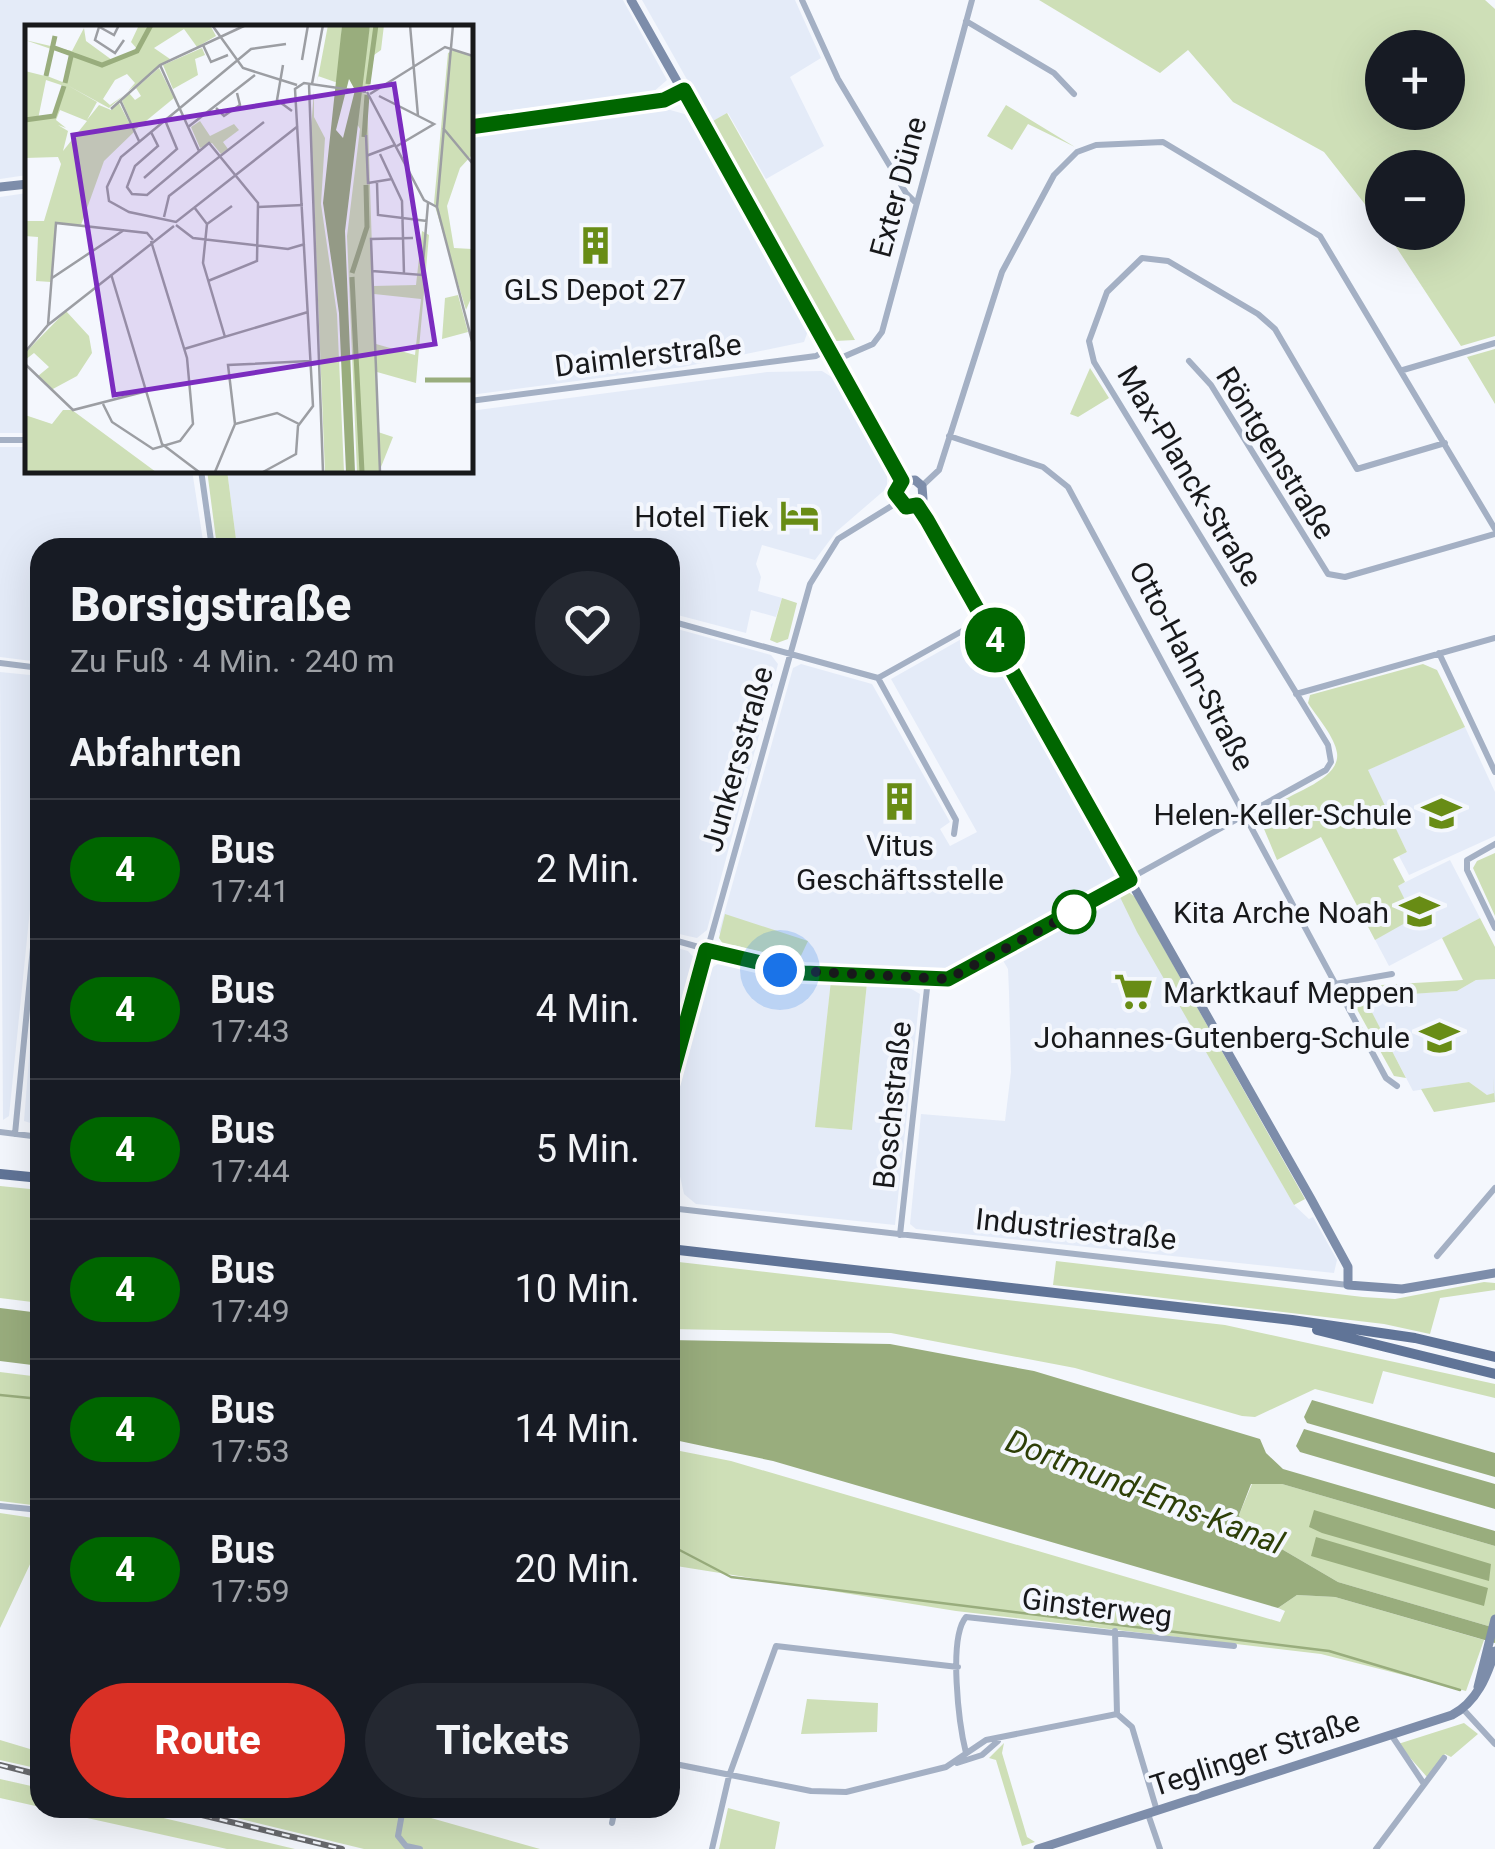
<!DOCTYPE html>
<html lang="de">
<meta charset="utf-8">
<style>
body{margin:0;font-family:Roboto,sans-serif;background:#242831;color:#f1f3f6;height:100vh;display:flex;flex-direction:column;font-size:38px;white-space:nowrap}
*{box-sizing:border-box;margin:0}
p{font-size:32px;color:#9ea1a6}
.icon{flex:none;width:55px;height:55px;fill:none;stroke:currentColor;stroke-width:2;stroke-linecap:round;stroke-linejoin:round}
.map{position:relative;flex:1;overflow:hidden}
.drawer{position:absolute;left:30px;top:538px;width:650px;height:1280px;display:flex;flex-direction:column;background:#171b24;border-radius:30px;box-shadow:0 10px 40px #0002}
.drawer>*{flex:none}
.badge{padding:0 20px;border-radius:32px;font-size:35px;line-height:65px}
.controls{position:absolute;left:1365px;top:30px;display:grid;gap:20px}
.controls a{display:grid;place-items:center;width:100px;height:100px;border-radius:50%;background:#171b24;box-shadow:0 10px 40px #0002;font-size:50px}
.you{position:absolute;width:50px;height:50px;margin:-25px;border:8px solid #fff;border-radius:50%;background:#1a73e8;box-shadow:0 0 0 15px #1a73e833}
.map>.badge{position:absolute;translate:-50% -50%;box-shadow:0 0 0 5px #fff}
h2{padding:0 40px;font-size:38px;line-height:90px}
.round{display:grid;place-items:center;flex:none;width:105px;height:105px;border-radius:52px;background:#242831}
.summary{display:flex;align-items:center;justify-content:space-between;height:170px;padding:0 40px}
h1{font-size:48px;font-weight:800;line-height:75px}
.action{display:flex;gap:20px;margin-top:auto;padding:20px 40px}
.action a{flex:1;height:115px;border-radius:60px;background:#d93025;color:#fff;font-size:40px;font-weight:800;line-height:115px;text-align:center}
.action a+a{background:#242831;color:#f1f3f6}
ul{padding:0;list-style:none}
li{display:flex;align-items:center;gap:30px;height:140px;padding:0 40px;border-top:2px solid #363941}
li div{flex:1}
li b{display:block;font-size:38px}
li em{font-style:normal}
li .badge{min-width:110px;font-weight:700;text-align:center}
.map>svg:first-child{display:block}
.built{fill:#e4ebf8}
.green{fill:#cedfb7;fill-rule:evenodd}
.water{fill:#99ad7d}
.lines{fill:none;stroke-linecap:round;stroke-linejoin:round}
.stream{stroke:#99ad7d;stroke-width:2.5}
.street{stroke:#a4b0c4;stroke-width:6}
.secondary{stroke:#7d8daa;stroke-width:9}
.primary{stroke:#607497;stroke-width:10}
.rail-casing{stroke:#68696d;stroke-width:6}
.rail{stroke:#f4f7fd;stroke-width:2.5;stroke-dasharray:8;stroke-linecap:butt}
.line-casing{stroke:#fff;stroke-width:22}
.line{stroke:#060;stroke-width:15}
.walk{stroke:#18191b;stroke-width:10;stroke-dasharray:0 18}
.stop-dot{fill:#fff;stroke:#060;stroke-width:5}
.labels{text-anchor:middle;dominant-baseline:central;stroke-width:8;stroke-linejoin:round;paint-order:stroke}
.street-label{font-size:30px;fill:#18191b;stroke:#f4f7fd}
.poi-label{font-size:30px;fill:#18191b;stroke:#f4f7fd;text-anchor:end}
.water-label{font-size:32px;font-style:italic;fill:#2d3f07;stroke:#f4f7fd}
.inset-river{fill:none;stroke:#99ad7d;stroke-width:5}
.inset-road{fill:none;stroke:#9c9ea3;stroke-width:2.5}
.view{fill:#7b2cbf;fill-opacity:0.15;stroke:#7b2cbf;stroke-width:5}
.inset-edge{fill:none;stroke:#18191b;stroke-width:5}
</style>
<div class="map">
<svg width="1495" height="1849" viewBox="0 0 1495 1849">
<rect width="100%" height="100%" fill="#f4f7fd"/>
<!-- built -->
<path class="built" d="M0,0H623L667,80L652,93L470,115V28H28L27,175L0,179Z
M642,0H795L821,58L790,77L824,146L766,179L728,113L711,122Z
M663,108L688,115L809,328L804,342L683,367L470,395V133Z
M27,193V433H0V197Z
M822,371L838,381L887,467V488L836,532L815,560L762,545L756,564L761,577L758,591L782,598L776,617L751,610L746,633L670,613V548L237,547L227,470H470V411L767,372Z
M0,447H27L28,470H192L204,547L40,548V662L0,657Z
M670,627L771,655L778,664L707,930L697,938L670,932V877L675,858L670,857Z
M972,633L982,636L1061,775L1065,773L1117,868V880L967,967L948,972L795,969L728,952L719,932L793,668L801,664L872,684L950,822L940,829L950,846L977,832L891,679Z
M0,672L40,676V811L9,1116L3,1120Z
M1465,727L1495,792V836L1409,875L1399,856L1407,852L1367,770Z
M1450,860L1480,918L1389,966L1357,906Z
M1117,891L1294,1205L1309,1219L1313,1217L1337,1260L1334,1273L916,1229L910,1224L921,1114L1005,1121L1011,1072L1009,992L1008,969L1001,957Z
M670,946L688,951L696,960L670,1057Z
M723,961L779,976L831,980L816,1127L852,1130L867,983L908,987L920,994L895,1225L696,1204L684,1194L670,1133V1110L708,970Z
M1495,979V1101L1469,1082L1413,1091L1363,996L1457,991L1476,980Z
M30,1046L40,1047V1126L24,1121Z"/>
<!-- green -->
<path class="green" d="M1039,0H1485L1495,9V336L1461,346L1387,233L1448,232V168H1382V226L1324,152L1233,102L1188,50L1160,73ZM1382,48H1448V112H1382Z
M1006,105L1075,147L1028,124L1012,150L987,136Z
M727,113L855,340L835,341L711,122Z
M1495,349V404L1467,357Z
M1090,368L1109,398L1078,417L1070,414Z
M207,470H227L237,547H217Z
M782,598L797,603L788,639L777,643L770,640Z
M1423,664L1437,670L1465,727L1368,770L1407,852L1393,859L1405,882L1398,886L1414,918L1375,940L1321,837L1277,860L1259,817C1275,796 1341,784 1337,753C1335,737 1317,717 1308,703L1310,695Z
M1495,853V916L1473,868L1477,861Z
M1126,890L1135,897L1305,1199L1294,1205L1137,932L1117,891Z
M725,914L808,941L798,962L734,945L725,947L719,938Z
M1480,918L1495,947V979L1476,980L1457,991L1364,997L1406,1078L1394,1076L1348,993L1349,987L1463,980L1442,938Z
M831,980L867,983L852,1130L815,1127Z
M1493,1077L1495,1102L1434,1112L1421,1089L1469,1082L1487,1095L1494,1093Z
M0,1186L40,1190V1303L0,1298Z
M670,1261L1225,1325L1495,1384V1398L1383,1371L1373,1404L1315,1389L1255,1417L1242,1416L1075,1368L891,1333L670,1329Z
M1056,1261L1363,1297L1395,1299L1484,1282L1495,1283V1290L1440,1298L1430,1334L1384,1324L1053,1285Z
M0,1372L40,1377V1506L0,1501Z
M670,1449L731,1461L1280,1622L1285,1611L1278,1608L1297,1595L1335,1597L1484,1640L1466,1691L1321,1654L956,1611L670,1565Z
M1252,1484H1282L1495,1546V1628L1338,1582L1244,1527L1239,1515Z
M0,1513L40,1519V1543L0,1628Z
M807,1699L878,1703L877,1732L801,1734Z
M1464,1723L1478,1734L1451,1757L1445,1754L1427,1777L1398,1744Z
M0,1740L40,1752V1769L0,1760Z
M1004,1743L1002,1753L1027,1837L1035,1842L1022,1846L996,1760L989,1758Z
M0,1779L40,1788V1807L0,1798Z
M42,1808H121L295,1849H227Z
M196,1808H244L264,1813L266,1808H396L540,1849H364Z
M728,1808L780,1822L775,1849H719Z"/>
<!-- water -->
<path class="water" d="M0,1308L40,1313V1366L0,1361Z
M670,1340L890,1344L1034,1371L1260,1439L1266,1453L1283,1469L1495,1531V1546L1282,1484H1251L1239,1515L1244,1527L1338,1582L1495,1628V1643L1335,1597L1297,1595L1278,1608L773,1461L670,1439Z
M1312,1400L1495,1453V1477L1307,1423L1304,1417Z
M1304,1429L1495,1484V1509L1300,1452L1296,1446Z
M1314,1510L1491,1564L1489,1581L1322,1533L1309,1527Z
M1316,1537L1488,1588L1484,1606L1311,1556Z"/>
<g class="lines">
<!-- stream -->
<path class="stream" d="M0,1395L40,1399
M670,1545L731,1577L1329,1651L1460,1690"/>
<!-- street -->
<path class="street" d="M802,0L838,79L906,193L916,203
M966,21L1054,73L1074,94
M836,360L873,344L882,332L972,0
M1189,361L1211,385L1328,574L1345,577L1495,534
M1403,370L1495,343
M470,401L816,356L828,349
M949,436L1043,467L1068,487L1386,1078L1397,1086
M0,440H28
M201,470L212,548
M922,486L939,470L1002,272L1054,175L1077,152L1096,145L1163,142L1320,236L1495,529
M670,621L878,678L982,620
M1439,653L1495,772
M0,663L40,668
M878,678L956,820L954,834
M1296,694L1495,638
M1495,844L1467,860V870L1495,928
M670,939L780,970L948,979L1326,770L1331,762L1328,745L1094,362L1089,341L1107,292L1142,258L1168,261L1258,314L1275,329L1357,469L1445,443
M1335,984L1392,974
M670,1083L810,584L838,539L898,502
M0,1132L40,1137
M15,1134L40,875
M670,1166L675,1208
M670,1208L1348,1285
M900,1235L928,979
M1437,1256L1495,1188
M0,1506L40,1510
M1115,1631L1117,1714L1132,1727L1157,1811
M1463,1709L1495,1744
M1392,1736L1424,1784
M966,1753C959,1725 948,1638 966,1617L1234,1646
M670,1763L811,1791L846,1792L946,1767L986,1740L1117,1714
M957,1763L982,1755L998,1741
M403,1808L398,1836L406,1846L420,1849
M1148,1814L1160,1849
M612,1823L615,1808
M712,1849L729,1776L776,1646L958,1667
M1376,1849L1444,1758"/>
<!-- secondary -->
<path class="secondary" d="M631,0L903,481
M470,127L664,100L683,91
M0,187L28,184
M903,481L896,488L898,502L906,507L917,505
M903,481L915,480L922,486L923,499L917,505
M917,505L1311,1199L1348,1267V1285L1402,1289L1495,1273
M1478,1687L1495,1619
M1038,1849L1452,1715C1477,1702 1487,1676 1495,1651"/>
<!-- primary -->
<path class="primary" d="M0,1174L40,1178
M670,1249L1292,1320L1415,1338L1495,1357
M1317,1330L1495,1374"/>
<defs>
<path id="rail" d="M0,1765L40,1775
M173,1808L342,1849"/>
</defs>
<!-- rail casing -->
<use href="#rail" class="rail-casing"/>
<!-- rail -->
<use href="#rail" class="rail"/>
</g>
<g class="lines">
<defs>
<path id="line" d="M470,127L664,100L684,90L902,481L895,493L906,507L917,505L927,520L1130,880L948,979L804,973L706,950L670,1082"/>
</defs>
<!-- line casing -->
<use href="#line" class="line-casing"/>
<!-- line -->
<use href="#line" class="line"/>
<!-- walk -->
<path class="walk" d="M780,970L948,979L1074,912"/>
</g>
<!-- icons -->
<defs>
<symbol id="building-bare" viewBox="-9 -9 18 18"><path d="M-4-6H4V6H1V3H-1V6H-4ZM-2.5-4.3h1.7v1.8h-1.7ZM.8-4.3h1.7v1.8H.8ZM-2.5-1h1.7V.8h-1.7ZM.8-1h1.7V.8H.8Z" fill="#688c15" stroke="#f4f7fd" stroke-width="2.5" paint-order="stroke"/></symbol>
<symbol id="hotel-bare" viewBox="-9 -9 18 18"><path d="M-6-4.5h1.5V1H6V5H4.5V3h-9V5H-6ZM-4 0a1.8 1.8 0 1 1 3.6 0ZM.5 0V-2.5h3Q6-2.5 6 0Z" fill="#688c15" stroke="#f4f7fd" stroke-width="2.5" paint-order="stroke"/></symbol>
<symbol id="school-bare" viewBox="-9 -9 18 18"><path d="M0-5L7-2L0 1L-7-2ZM-4 1L0 2.5L4 1V4Q0 6-4 4Z" fill="#688c15" stroke="#f4f7fd" stroke-width="2.5" paint-order="stroke"/></symbol>
<symbol id="supermarket-bare" viewBox="-9 -9 18 18"><path d="M-6-5.5h2.5l.6 2H6L4.5 2H-2.5L-4.4-4H-6ZM-1.5 3.2a1.3 1.3 0 1 0 .1 0ZM3 3.2a1.3 1.3 0 1 0 .1 0Z" fill="#688c15" stroke="#f4f7fd" stroke-width="2.5" paint-order="stroke"/></symbol>
</defs>
<g fill-rule="evenodd">
<use href="#building-bare" x="568" y="218" width="55" height="55"/>
<use href="#hotel-bare" x="772" y="488" width="55" height="55"/>
<use href="#building-bare" x="872" y="774" width="55" height="55"/>
<use href="#school-bare" x="1414" y="786" width="55" height="55"/>
<use href="#school-bare" x="1392" y="884" width="55" height="55"/>
<use href="#supermarket-bare" x="1106" y="964" width="55" height="55"/>
<use href="#school-bare" x="1412" y="1010" width="55" height="55"/>
</g>
<!-- markers -->
<circle class="stop-dot" cx="1074" cy="912" r="20"/>
<g class="labels">
<!-- street labels -->
<g class="street-label">
<text transform="translate(898 187) rotate(-75)">Exter Düne</text>
<text transform="translate(648 355) rotate(-7)">Daimlerstraße</text>
<text transform="translate(1276 453) rotate(58)">Röntgenstraße</text>
<text transform="translate(1190 476) rotate(59)">Max-Planck-Straße</text>
<text transform="translate(1192 666) rotate(62)">Otto-Hahn-Straße</text>
<text transform="translate(737 759) rotate(-74)">Junkersstraße</text>
<text transform="translate(892 1105) rotate(-84)">Boschstraße</text>
<text transform="translate(1076 1229) rotate(6)">Industriestraße</text>
<text transform="translate(1097 1607) rotate(7)">Ginsterweg</text>
<text transform="translate(1255 1753) rotate(-18)">Teglinger Straße</text>
</g>
<!-- poi labels -->
<g class="poi-label">
<text x="595" y="289" text-anchor="middle">GLS Depot 27</text>
<text x="769" y="516">Hotel Tiek</text>
<text x="1412" y="814">Helen-Keller-Schule</text>
<text x="900" y="845" text-anchor="middle">Vitus<tspan x="900" dy="34">Geschäftsstelle</tspan></text>
<text x="1389" y="912">Kita Arche Noah</text>
<text x="1163" y="992" text-anchor="start">Marktkauf Meppen</text>
<text x="1410" y="1037">Johannes-Gutenberg-Schule</text>
</g>
<!-- water labels -->
<g class="water-label">
<text transform="translate(1145 1492) rotate(21)">Dortmund-Ems-Kanal</text>
</g>
</g>
<!-- overview -->
<g transform="translate(25 25)">
<rect width="448" height="448" fill="#f4f7fd"/>
<path d="M114,0H185L191,11L172,22L159,4L129,23L145,34L103,66L110,58L102,49L90,55L78,74L85,80L98,71L84,83L42,60L72,77L62,95L74,80L86,85L94,78L109,107L79,136L56,200L31,198L26,257L11,256L13,212L0,211V196H19L36,139L33,132L0,133V46L20,51L26,24L0,15L47,26L59,3L61,16L87,35L113,25L106,17ZM28,24L45,28L40,58L22,51ZM21,55L39,61L31,88L13,94ZM35,85L62,96L38,126L43,106L33,100L41,103L31,95ZM303,0H317L313,58L293,51L292,58ZM345,0H359L356,25L349,30L344,64L333,66ZM177,23L180,30L170,34L173,50L148,64L138,40ZM429,25L448,32L447,130L435,143L422,181L429,223L447,224V271L441,285L409,178L423,28ZM134,43L149,73L110,105L97,76L104,68L110,75L116,71L111,63ZM289,66V92L300,113L296,179L312,289L319,447H300L286,103ZM333,67L342,69L353,407L368,412L354,447H332L322,211L335,104L329,94ZM175,96L185,111L209,99L214,105L198,117L203,124L196,129L187,118L175,123L166,102ZM397,206L404,210L391,358L352,347L351,319L390,330L396,274L349,269L348,261L391,260ZM433,270L443,307L417,314L420,273ZM41,286L64,311L67,328L52,351L26,365L13,351L24,342L9,328L0,335V328ZM38,385H47L131,447H0V390L27,399Z" fill="#cedfb7" fill-rule="evenodd"/>
<path d="M317,0H345L320,206L330,447H321L314,288L298,178ZM324,54L330,65L318,113L311,105Z" fill="#99ad7d" fill-rule="evenodd"/>
<path class="inset-river" d="M27,22L77,40L112,26L126,0M21,51L30,11M40,58L47,27M343,59L351,0M0,95L29,91L39,61M339,112L342,70M327,248L342,202L341,160M327,252L337,447M400,355H448"/>
<path class="inset-road" d="M71,0L89,10L94,0M187,0L218,43L272,60M385,0L393,91M428,0L412,182L448,320M74,2L70,15L90,28L99,15M261,19L226,24L96,132L82,162L84,176L104,187L151,197L273,101M178,20L186,37L203,30M277,35L283,0M135,40L174,126M258,40L252,75L267,86M284,59L298,447M287,59L298,0M342,67L399,175L412,182M345,69L420,22L448,31M354,71L409,99L372,121M95,75L114,116M191,83L199,91L215,80L212,68M86,84L135,40L221,0M163,102L230,50M418,103L448,139M126,107L133,121L110,141L102,162L107,169L122,170L184,118L233,178L232,236L183,256M341,110L343,158L367,154M355,129L377,176L379,249M341,131L370,120M119,153L152,124L140,95M352,158L353,190L402,196M169,182L182,199L178,238L200,312M233,182L278,180M139,192L144,171L239,97M182,199L207,181M151,200L168,213L263,224L280,219M347,246L397,250L403,178M86,249L137,419L174,447M27,253L99,205M23,300L31,198L122,208L128,215M159,324L283,287M0,327L23,300L149,201M0,339L48,385L122,366M78,379L87,397L128,424L155,416L168,399L162,333L126,216M210,399L203,340L285,336M190,447L210,399L252,388L274,399M238,447L271,429L273,401L288,381L270,64L279,58L341,67M355,447L346,214L388,213"/>
<path class="view" d="M369,59L410,319L89,370L48,110Z"/>
<rect width="448" height="448" class="inset-edge"/>
</g>
</svg>
<div class="controls">
<a>+</a>
<a>−</a>
</div>
<div class="you" style="left:780px;top:970px"></div>
<b class="badge" style="left:995px;top:640px;background:#060;color:#fff">4</b>
<section class="drawer">
<div class="summary"><div><h1>Borsigstraße</h1><p>Zu Fuß · 4 Min. · 240 m</p></div><a class="round"><svg class="icon" aria-label="heart" viewBox="0 0 24 24"><path d="M12 20l-8-8c-3-5 5-10 8-4 3-6 11-1 8 4z"/></svg></a></div>
<h2>Abfahrten</h2>
<ul>
<li><span class="badge" style="background:#060;color:#fff">4</span><div><b>Bus</b><p>17:41</p></div><em>2 Min.</em></li>
<li><span class="badge" style="background:#060;color:#fff">4</span><div><b>Bus</b><p>17:43</p></div><em>4 Min.</em></li>
<li><span class="badge" style="background:#060;color:#fff">4</span><div><b>Bus</b><p>17:44</p></div><em>5 Min.</em></li>
<li><span class="badge" style="background:#060;color:#fff">4</span><div><b>Bus</b><p>17:49</p></div><em>10 Min.</em></li>
<li><span class="badge" style="background:#060;color:#fff">4</span><div><b>Bus</b><p>17:53</p></div><em>14 Min.</em></li>
<li><span class="badge" style="background:#060;color:#fff">4</span><div><b>Bus</b><p>17:59</p></div><em>20 Min.</em></li>
</ul>
<div class="action"><a>Route</a><a>Tickets</a></div>
</section>
</div>
